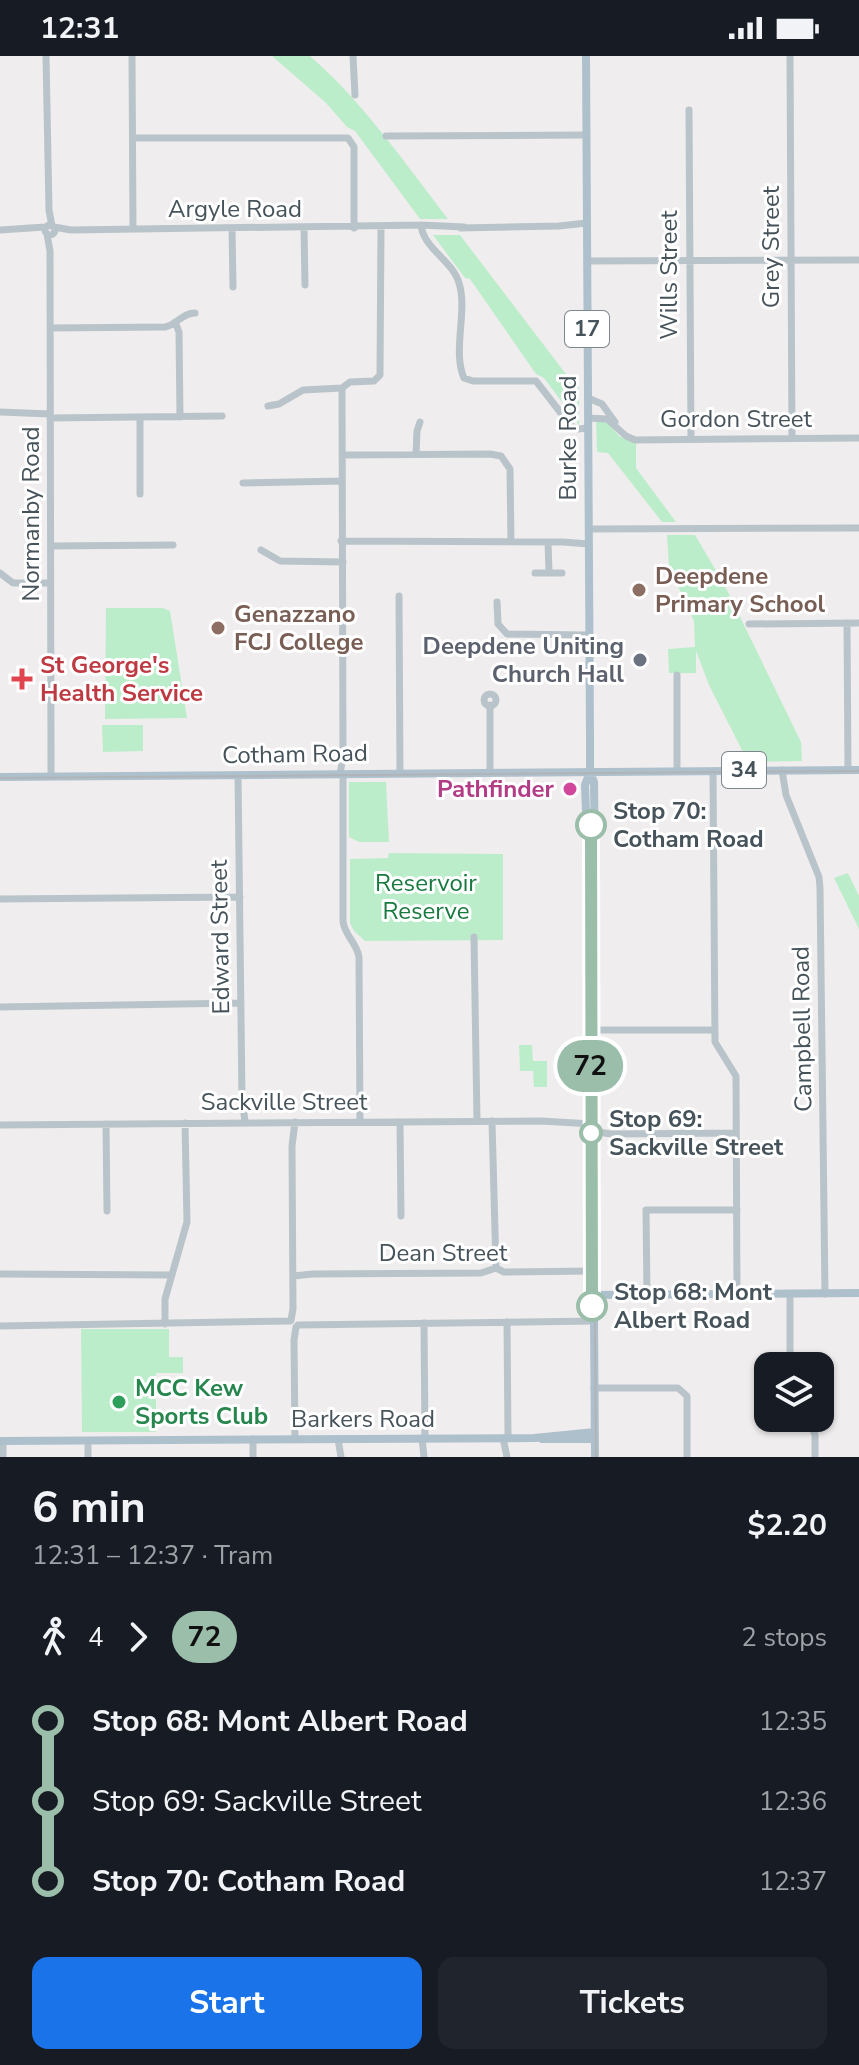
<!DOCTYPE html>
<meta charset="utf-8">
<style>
body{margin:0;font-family:"Nunito Sans",sans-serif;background:#20242c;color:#f1f3f6;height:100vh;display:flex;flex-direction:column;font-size:30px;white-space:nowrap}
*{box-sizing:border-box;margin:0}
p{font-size:26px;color:#9ea1a6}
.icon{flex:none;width:44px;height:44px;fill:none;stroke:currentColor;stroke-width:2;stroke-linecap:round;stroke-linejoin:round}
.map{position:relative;height:1401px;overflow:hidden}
.details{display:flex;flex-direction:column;background:#171b24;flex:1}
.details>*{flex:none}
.badge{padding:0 16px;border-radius:26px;font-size:28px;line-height:52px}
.buttons{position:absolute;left:754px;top:1296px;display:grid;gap:16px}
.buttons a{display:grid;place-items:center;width:80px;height:80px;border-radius:16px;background:#171b24;box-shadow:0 2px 6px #0004;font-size:40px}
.map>.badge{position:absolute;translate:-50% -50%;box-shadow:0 0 0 4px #fff}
.legs{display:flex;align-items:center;gap:12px;height:88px;padding:0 32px;font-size:26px}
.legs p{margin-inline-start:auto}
.head{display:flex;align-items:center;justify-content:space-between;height:136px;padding:0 32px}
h1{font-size:44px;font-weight:700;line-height:60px}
.cta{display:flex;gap:16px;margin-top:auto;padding:16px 32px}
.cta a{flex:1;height:92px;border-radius:16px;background:#1a73e8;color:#fff;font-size:32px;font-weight:700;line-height:92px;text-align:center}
.cta a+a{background:#20242c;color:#f1f3f6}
ul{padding:0 32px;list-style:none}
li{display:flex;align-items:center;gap:28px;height:80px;font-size:30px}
li i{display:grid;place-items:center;width:12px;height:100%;margin:0 10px;background:currentColor}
li i::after{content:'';width:20px;height:20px;margin:-10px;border:6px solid;border-radius:50%;background:#171b24}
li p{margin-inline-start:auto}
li:first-child i{background:linear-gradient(#0000 50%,currentColor 0)}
li:last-child i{background:linear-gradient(currentColor 50%,#0000 0)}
.status{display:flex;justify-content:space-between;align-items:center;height:56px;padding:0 40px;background:#171b24;direction:ltr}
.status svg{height:22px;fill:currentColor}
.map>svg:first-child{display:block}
.green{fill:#bcedca}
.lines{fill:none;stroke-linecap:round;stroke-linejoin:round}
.minor{stroke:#b9c4ca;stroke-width:7}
.major{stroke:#aec0cc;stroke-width:8}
.tram{stroke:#b0b4b8;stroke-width:2}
.line-1-casing{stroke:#fff;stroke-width:18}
.line-1{stroke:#9abeaa;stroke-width:12}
.education-dot{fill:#8d6e63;stroke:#fff;stroke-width:3}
.worship-dot{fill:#6b7280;stroke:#fff;stroke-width:3}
.health-dot{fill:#e0444e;stroke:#fff;stroke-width:3}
.hotel-dot{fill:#d1479c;stroke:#fff;stroke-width:3}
.stop-1-dot{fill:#fff;stroke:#9abeaa;stroke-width:4}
.leisure-dot{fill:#2e9e5b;stroke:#fff;stroke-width:3}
.labels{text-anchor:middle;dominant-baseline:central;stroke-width:6;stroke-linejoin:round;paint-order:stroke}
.shield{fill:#fff;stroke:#7e878c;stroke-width:2}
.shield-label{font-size:22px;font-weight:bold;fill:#46535a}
.street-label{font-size:24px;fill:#46535a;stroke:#fff}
.education-label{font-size:24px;font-weight:bold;fill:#785e54;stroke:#fff;text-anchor:start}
.worship-label{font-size:24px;font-weight:bold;fill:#5b616d;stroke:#fff;text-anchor:end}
.health-label{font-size:24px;font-weight:bold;fill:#be3a42;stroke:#fff;text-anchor:start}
.hotel-label{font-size:24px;font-weight:bold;fill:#b23c85;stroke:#fff;text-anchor:end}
.stop-label{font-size:24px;font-weight:bold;fill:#46535a;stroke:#fff;text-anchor:start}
.park-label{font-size:24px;fill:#197a40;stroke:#fff}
.leisure-label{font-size:24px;font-weight:bold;fill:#27864d;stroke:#fff;text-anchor:start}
</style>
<div class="status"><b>12:31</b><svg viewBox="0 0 49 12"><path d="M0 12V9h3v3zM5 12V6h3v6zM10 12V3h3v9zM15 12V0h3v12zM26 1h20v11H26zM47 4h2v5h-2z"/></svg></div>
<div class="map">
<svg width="859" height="1401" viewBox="0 0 859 1401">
<rect width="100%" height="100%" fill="#f0edee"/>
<!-- green -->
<path class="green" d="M272,0H310C364,47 404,106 448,163H420L355,75L347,71L325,46Z
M433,179H460L575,330H579V369L544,322L536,318L470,223L465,222Z
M596,365L607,366L619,380L636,387V412L676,466H662L608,397L597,396Z
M667,479H695L724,528L801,686L802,705L748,706L709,629L696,595V617H669L668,593L695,591L694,565L669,511Z
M106,552H163L170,555L187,662L105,663Z
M102,669H143V695L103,696Z
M349,726H386L389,786H359L349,781Z
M389,797L503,798V884L365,885L354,875L350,867V803L388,802Z
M848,817L859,840V873L834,822Z
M519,989H532L533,1005H547V1031H534L533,1015H520Z
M81,1273H169V1301H183V1317H156V1376H82Z"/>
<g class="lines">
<!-- minor -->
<path class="minor" d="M46,0L49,154L52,170
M132,0L133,173
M353,0L355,39
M790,0L792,383
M689,54L691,383
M386,80L586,79
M133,82H348L354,91V172
M45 174a5 5 0 1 1 10 0a5 5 0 1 1-10 0Z
M421,169C423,192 453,205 459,227C468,255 452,295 464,322L473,325H536L571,370L578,373L588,372
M54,171L71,174L421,169L464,171
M232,172L233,231
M304,172L305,229
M460,172L559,170L587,167
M0,174L45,171
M47,178L50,195L51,720
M587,205L859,204
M175,266L179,276L180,361
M50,272L165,271C178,268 182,257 195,257
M342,332L350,326L374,325L380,319L381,172
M588,342L602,348L615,366
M268,350L279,348L303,334L342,332
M0,356L50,358
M140,361V438
M50,362L222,360
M588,362L607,363L626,380L635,384L859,382
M416,398L417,375L420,366
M342,399L490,398L501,400L510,413L511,486
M243,427L342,425
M589,473L859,472
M341,485L563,486L589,488
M548,486L549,516
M51,490L173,489
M261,494L280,505L343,506
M0,517L13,527H50
M535,517H562
M399,540L400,717
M497,546L498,568L507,578L589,579
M847,567L848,714
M749,568L859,567
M677,619V715
M484 644a6 6 0 1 1 12 0a6 6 0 1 1-12 0Z
M490,649V716
M782,714L786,739L819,821L820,832L825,1238
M713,715L715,986L736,1020L737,1238
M340,718L343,701L342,332
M343,718V865C344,879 357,887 359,901L360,1066
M238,719L242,1042L245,1066
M0,843L240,841
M474,881L477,1065
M0,951L241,947
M592,974H715
M492,1065L496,1212
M400,1066L401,1160
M106,1068L107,1155
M0,1069L541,1065L592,1068
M592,1075L611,1078L736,1077
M0,1218L172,1219
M293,1220L313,1218L481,1217L496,1212L504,1216L593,1215
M647,1239L646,1154H737
M291,1264L293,1253L292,1090L295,1066
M507,1266L508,1382
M424,1267L425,1382
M165,1268V1243L187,1166L185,1067
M298,1269L594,1265
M0,1270L290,1265
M790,1310V1238
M594,1332H678L687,1340V1401
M809,1362L815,1379V1401
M422,1382L424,1401
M503,1382L507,1401
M253,1383V1401
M295,1383L294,1284L296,1271
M338,1383L341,1401
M88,1385V1401
M3,1401V1385"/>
<!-- major -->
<path class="major" d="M586,0L590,679V716L594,726L595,808L591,847L595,1401
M0,721L859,714
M589,838L585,729L590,716
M594,1239L859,1237
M542,1383H595
M0,1385L534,1382L595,1376"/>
<!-- tram -->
<path class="tram" d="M0,722L859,715
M591,762L596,1401"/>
</g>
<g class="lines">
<defs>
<path id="line-1" d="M591,769L592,1250"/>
</defs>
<!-- line-1 casing -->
<use href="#line-1" class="line-1-casing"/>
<!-- line-1 -->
<use href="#line-1" class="line-1"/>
</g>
<!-- markers -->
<g class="education-dot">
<circle cx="639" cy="534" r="8"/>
<circle cx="218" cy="572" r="8"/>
</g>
<circle class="worship-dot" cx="640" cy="604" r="8"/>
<path class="health-dot" d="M18 611h8v8h8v8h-8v8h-8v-8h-8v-8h8z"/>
<circle class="hotel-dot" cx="570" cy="733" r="8"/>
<g class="stop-1-dot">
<circle cx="591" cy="769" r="14"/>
<circle cx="591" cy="1077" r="10"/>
<circle cx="592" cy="1250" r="14"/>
</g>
<circle class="leisure-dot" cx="119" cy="1346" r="8"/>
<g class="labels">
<!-- shield labels -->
<g class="shield">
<rect x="565" y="255" width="44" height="36" rx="6"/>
<rect x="722" y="696" width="44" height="36" rx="6"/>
</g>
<g class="shield-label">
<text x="587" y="273">17</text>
<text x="744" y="714">34</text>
</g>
<!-- street labels -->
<g class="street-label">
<text x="235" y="153">Argyle Road</text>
<text transform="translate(771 191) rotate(-90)">Grey Street</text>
<text transform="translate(669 219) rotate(-90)">Wills Street</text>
<text x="736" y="363">Gordon Street</text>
<text transform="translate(568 382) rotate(-90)">Burke Road</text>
<text transform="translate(31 458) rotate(-90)">Normanby Road</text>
<text transform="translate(295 698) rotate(-1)">Cotham Road</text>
<text transform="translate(220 881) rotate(-91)">Edward Street</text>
<text transform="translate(802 973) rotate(-91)">Campbell Road</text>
<text x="284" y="1046">Sackville Street</text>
<text x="443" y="1197">Dean Street</text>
<text x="363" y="1363">Barkers Road</text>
</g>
<!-- education labels -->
<g class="education-label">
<text x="655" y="520">Deepdene<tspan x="655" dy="28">Primary School</tspan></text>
<text x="234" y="558">Genazzano<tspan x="234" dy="28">FCJ College</tspan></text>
</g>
<!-- worship labels -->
<g class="worship-label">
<text x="624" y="590">Deepdene Uniting<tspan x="624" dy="28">Church Hall</tspan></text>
</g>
<!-- health labels -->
<g class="health-label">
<text x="40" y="609">St George's<tspan x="40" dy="28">Health Service</tspan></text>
</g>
<!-- hotel labels -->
<g class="hotel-label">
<text x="554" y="733">Pathfinder</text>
</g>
<!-- stop labels -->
<g class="stop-label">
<text x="613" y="755">Stop 70:<tspan x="613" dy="28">Cotham Road</tspan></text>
<text x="609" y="1063">Stop 69:<tspan x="609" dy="28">Sackville Street</tspan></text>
<text x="614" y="1236">Stop 68: Mont<tspan x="614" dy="28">Albert Road</tspan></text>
</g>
<!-- park labels -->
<g class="park-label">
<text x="426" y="827">Reservoir<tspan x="426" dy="28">Reserve</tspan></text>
</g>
<!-- leisure labels -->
<g class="leisure-label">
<text x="135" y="1332">MCC Kew<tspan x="135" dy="28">Sports Club</tspan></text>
</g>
</g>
</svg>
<div class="buttons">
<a><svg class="icon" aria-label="layers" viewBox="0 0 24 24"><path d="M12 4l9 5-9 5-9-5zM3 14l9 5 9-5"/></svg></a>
</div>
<b class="badge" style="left:590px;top:1010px;background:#9abeaa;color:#111">72</b>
</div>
<section class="details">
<div class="head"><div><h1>6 min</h1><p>12:31 – 12:37 · Tram</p></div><b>$2.20</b></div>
<div class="legs"><svg class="icon" aria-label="walk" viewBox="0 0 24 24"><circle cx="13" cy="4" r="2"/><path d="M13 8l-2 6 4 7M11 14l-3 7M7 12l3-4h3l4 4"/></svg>4<svg class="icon" aria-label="forward" viewBox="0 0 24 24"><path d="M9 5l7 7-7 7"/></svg><b class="badge" style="background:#9abeaa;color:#111">72</b><p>2 stops</p></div>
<ul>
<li><i style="color:#9abeaa"></i><b>Stop 68: Mont Albert Road</b><p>12:35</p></li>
<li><i style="color:#9abeaa"></i><span>Stop 69: Sackville Street</span><p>12:36</p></li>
<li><i style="color:#9abeaa"></i><b>Stop 70: Cotham Road</b><p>12:37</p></li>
</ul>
<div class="cta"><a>Start</a><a>Tickets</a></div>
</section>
